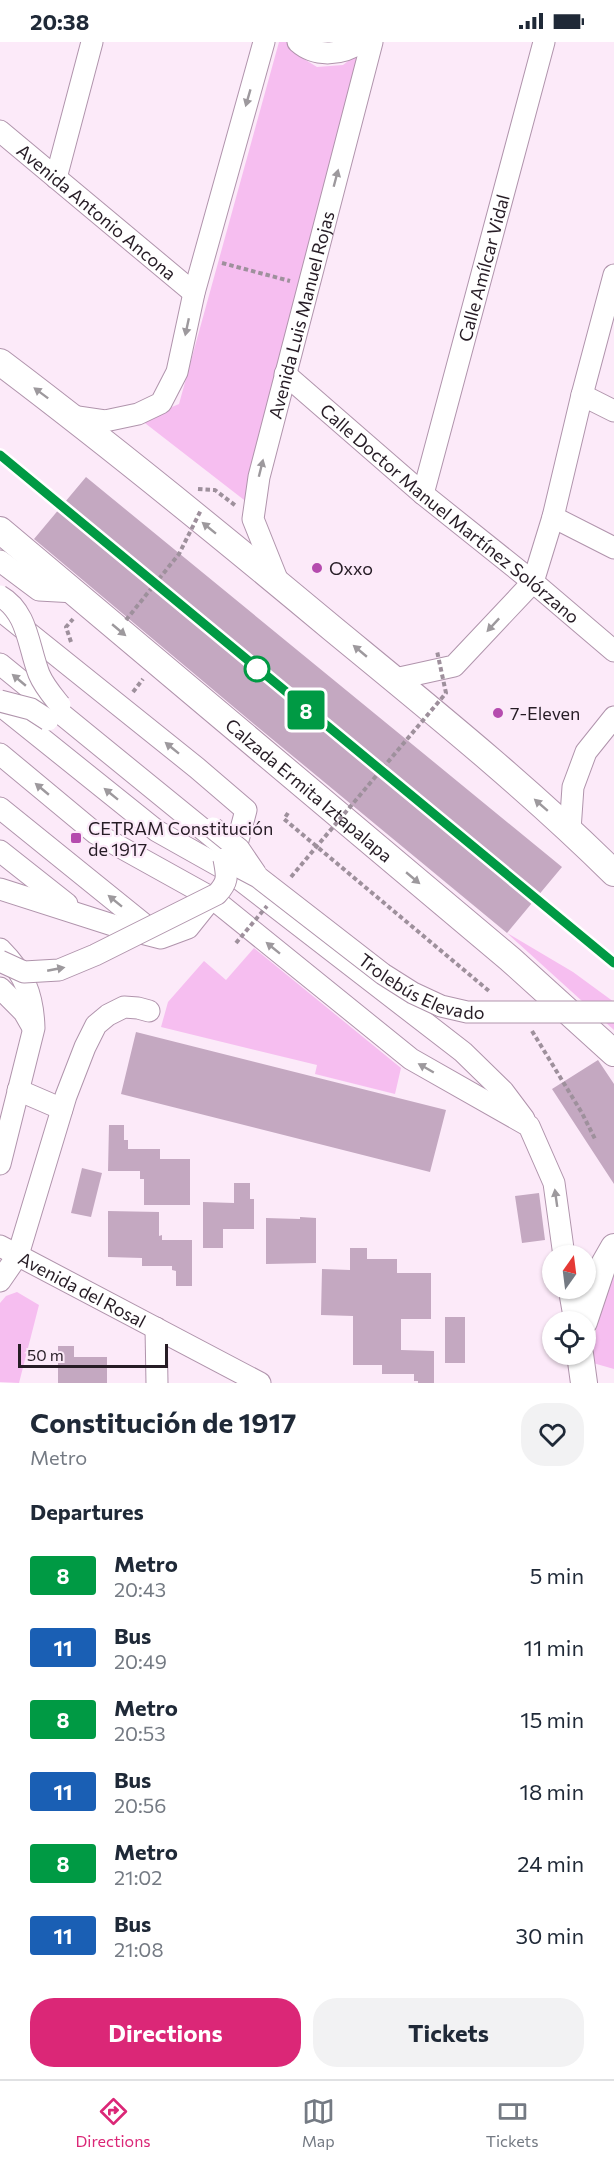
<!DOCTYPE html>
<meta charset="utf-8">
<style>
body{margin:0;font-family:Commissioner,sans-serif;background:#f2f2f3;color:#1f2937;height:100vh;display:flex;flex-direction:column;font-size:22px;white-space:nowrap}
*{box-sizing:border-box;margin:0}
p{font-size:20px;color:#747a83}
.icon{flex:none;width:33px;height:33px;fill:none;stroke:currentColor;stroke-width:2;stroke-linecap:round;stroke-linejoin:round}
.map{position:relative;height:1341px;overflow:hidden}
.panel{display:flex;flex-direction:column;background:#fff;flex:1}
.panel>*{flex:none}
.badge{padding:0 12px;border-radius:4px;font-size:21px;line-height:39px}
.needle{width:39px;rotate:14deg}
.buttons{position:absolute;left:542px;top:1203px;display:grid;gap:12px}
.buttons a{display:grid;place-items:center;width:54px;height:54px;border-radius:50%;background:#fff;box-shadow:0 2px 4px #0004;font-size:30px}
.scale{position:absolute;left:18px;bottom:15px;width:150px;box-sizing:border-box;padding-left:6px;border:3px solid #261c25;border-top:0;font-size:16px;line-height:21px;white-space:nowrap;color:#261c25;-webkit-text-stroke:4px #fceaf9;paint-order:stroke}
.map>.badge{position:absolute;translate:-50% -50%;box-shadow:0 0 0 3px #fff}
h2{padding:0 30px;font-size:22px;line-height:54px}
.round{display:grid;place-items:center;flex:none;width:63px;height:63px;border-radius:24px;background:#f2f2f3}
.head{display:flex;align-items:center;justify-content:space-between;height:102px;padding:0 30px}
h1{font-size:28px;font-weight:700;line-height:45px}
.primary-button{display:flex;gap:12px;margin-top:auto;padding:12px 30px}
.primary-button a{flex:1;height:69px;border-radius:24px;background:#db2777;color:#fff;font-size:24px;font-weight:700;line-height:69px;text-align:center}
.primary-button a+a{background:#f2f2f3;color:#1f2937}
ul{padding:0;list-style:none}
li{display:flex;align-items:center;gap:18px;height:72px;padding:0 30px}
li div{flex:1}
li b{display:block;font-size:22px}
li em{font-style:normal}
li .badge{min-width:66px;font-weight:700;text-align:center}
.status{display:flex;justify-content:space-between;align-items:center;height:42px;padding:0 30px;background:#fff;direction:ltr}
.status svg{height:16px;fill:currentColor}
.tab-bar{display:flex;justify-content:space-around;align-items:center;height:84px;border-top:2px solid #e0e1e3;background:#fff;font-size:16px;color:#747a83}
.tab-bar a{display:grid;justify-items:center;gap:3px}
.tab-bar .current{color:#db2777}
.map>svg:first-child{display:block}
.green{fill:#f6bef0}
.building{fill:#c4a8c1}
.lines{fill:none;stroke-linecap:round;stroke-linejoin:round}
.minor-casing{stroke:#b094ac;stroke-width:23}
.major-casing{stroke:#b094ac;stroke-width:28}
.path{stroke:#9e909c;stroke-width:4;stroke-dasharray:4.5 3;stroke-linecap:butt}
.minor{stroke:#fff;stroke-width:21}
.major{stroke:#fff;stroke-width:26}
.rail{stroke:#756874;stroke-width:4.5}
.minor-bridge-casing{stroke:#b094ac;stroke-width:23;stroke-linecap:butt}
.path-bridge{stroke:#9e909c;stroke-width:4;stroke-dasharray:4.5 3;stroke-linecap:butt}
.minor-bridge{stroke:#fff;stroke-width:21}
.oneway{fill:#9d999d}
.line-casing{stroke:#fff;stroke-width:14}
.line{stroke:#009a44;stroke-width:9}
.poi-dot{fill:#b54bae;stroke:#fceaf9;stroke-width:2}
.stop-dot{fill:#fff;stroke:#009a44;stroke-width:3}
.labels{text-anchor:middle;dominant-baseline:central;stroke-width:4.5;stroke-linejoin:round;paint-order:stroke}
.street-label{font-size:18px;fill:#261c25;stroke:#fceaf9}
.poi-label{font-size:18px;fill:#261c25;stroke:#fceaf9;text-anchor:start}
</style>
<div class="status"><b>20:38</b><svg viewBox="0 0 49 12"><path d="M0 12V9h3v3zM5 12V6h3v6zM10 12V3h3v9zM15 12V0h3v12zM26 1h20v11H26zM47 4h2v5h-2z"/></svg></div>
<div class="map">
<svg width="614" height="1341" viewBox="0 0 614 1341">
<rect width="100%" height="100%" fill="#fceaf9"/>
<!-- green -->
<path class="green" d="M279,0H290L296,12L317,25L343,23L364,7L248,461L141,378L179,362Z
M507,891L573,930L614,960V988Z
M254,906L401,1026L395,1052L315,1032L317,1023L161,985L168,960L204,919L226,938Z
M614,1220V1327L593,1321C595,1286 600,1253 614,1220Z
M17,1250L39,1263L19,1341L0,1340V1261L6,1254Z"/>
<!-- building -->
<path class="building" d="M86,435L562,825L507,891L260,687L34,497Z
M136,990L446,1068L430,1130L121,1052Z
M598,1018L614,1042V1142L552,1047Z
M109,1083H124V1098H128V1107H160V1117H190V1163H144V1137H140V1129H108Z
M82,1126L102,1131L91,1175L71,1171Z
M234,1141H250V1157H254V1187H223V1206H203V1160L234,1161Z
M539,1151L545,1198L522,1201L515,1154Z
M108,1169L159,1170V1194L162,1193V1198H192V1244H176V1229L172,1228V1224H142V1216L108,1215Z
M300,1175L316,1176V1221L266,1222V1176L300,1177Z
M350,1206H367V1217H397V1231H431V1277H401V1308L434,1309V1341H418V1339H414V1332H382V1323H353V1274L321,1273L322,1227L350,1228Z
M445,1275H465V1321H445Z
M58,1304H74V1315H107V1341H58Z"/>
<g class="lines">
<defs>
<g id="minor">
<path d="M298,0C316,16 343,13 361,0"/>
<path id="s1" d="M0,89L194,251"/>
<path d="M56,136L92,0"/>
<path id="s2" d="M285,332L423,452L533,540L614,609"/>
<path d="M582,353L614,369"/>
<path d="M71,374L105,379L138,372L161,361L177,330L194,251L264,0"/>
<path id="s3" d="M423,452L544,0"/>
<path d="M553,475L614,506"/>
<path d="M0,519L39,548L75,550"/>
<path id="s4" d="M279,542L253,477L259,435L372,0"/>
<path d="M0,568L197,726L246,768L232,821"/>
<path d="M0,622L221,802L223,807"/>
<path d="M395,637L454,624L533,540L553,475L582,353L614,233"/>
<path d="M0,663L157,789L230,830L463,1010L503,1049L524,1077"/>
<path d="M0,712L95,791L212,856L411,1017L529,1084L554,1141L564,1214"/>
<path d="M0,766L156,892"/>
<path d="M570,788L573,745L586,710L614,675"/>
<path d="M0,809L67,862"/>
<path d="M0,847L122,886L161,896L188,886L212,856"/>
<path d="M0,907C24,931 33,952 34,986L0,1122"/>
<path d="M0,946L24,970L32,984"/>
<path d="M18,1048L62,1067"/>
<path id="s5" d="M0,1204L260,1341"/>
<path d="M0,1239L18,1213L66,1054L85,1005L96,983L108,973L124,965L138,966L149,969"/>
<path d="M569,1246L575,1280"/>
<path d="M156,1286L157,1341"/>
</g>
<g id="major">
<path d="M0,320C114,406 224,496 333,587C429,666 526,744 614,831"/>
<path id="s6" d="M0,488L510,917L614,1011"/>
<path d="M584,1280L602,1226L614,1205"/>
<path d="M580,1312L584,1341"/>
</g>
</defs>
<!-- minor casing -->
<use href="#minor" class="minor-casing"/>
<!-- major casing -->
<use href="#major" class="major-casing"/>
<!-- path -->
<path class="path" d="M222,221L290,239
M198,447L215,448L236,464
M71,600L66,585L73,577
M133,650L143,637
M288,771L284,777L489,949
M532,989L582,1071L595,1097"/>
<!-- minor -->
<use href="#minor" class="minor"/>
<!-- major -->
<use href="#major" class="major"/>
<!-- rail -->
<path class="rail" d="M0,413L614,921"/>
<defs>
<g id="minor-bridge">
<path d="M0,554C28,570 28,604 39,632C44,644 52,653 60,663"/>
<path d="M0,659L31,667L48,678"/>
<path d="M213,786L239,807L256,832"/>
<path id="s7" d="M224,817L258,835L383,932L413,951L441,964L467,970H614"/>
<path d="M0,919L24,930L59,928L95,913L217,852C229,839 227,834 224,817"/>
</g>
</defs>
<!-- minor-bridge casing -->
<use href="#minor-bridge" class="minor-bridge-casing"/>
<!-- path-bridge -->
<path class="path-bridge" d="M126,578L179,512L201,468
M291,835L446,651L437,609
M236,901L267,864"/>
<!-- minor-bridge -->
<use href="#minor-bridge" class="minor-bridge"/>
</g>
<!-- one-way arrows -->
<defs><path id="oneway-solid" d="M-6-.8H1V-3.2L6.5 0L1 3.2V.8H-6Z" transform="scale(1.5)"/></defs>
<g class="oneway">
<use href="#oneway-solid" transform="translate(248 56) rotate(106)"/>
<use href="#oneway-solid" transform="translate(336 136) rotate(-75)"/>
<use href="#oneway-solid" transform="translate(187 285) rotate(102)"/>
<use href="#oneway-solid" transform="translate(41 351) rotate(-143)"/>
<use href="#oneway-solid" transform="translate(261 426) rotate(-76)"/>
<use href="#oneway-solid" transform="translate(209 486) rotate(-141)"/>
<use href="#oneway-solid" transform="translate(493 583) rotate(133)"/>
<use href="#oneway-solid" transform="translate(119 588) rotate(40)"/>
<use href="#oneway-solid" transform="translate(360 609) rotate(-140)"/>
<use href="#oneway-solid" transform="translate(19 638) rotate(-140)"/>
<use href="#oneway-solid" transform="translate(172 706) rotate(-141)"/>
<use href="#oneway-solid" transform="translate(42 747) rotate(-140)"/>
<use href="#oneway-solid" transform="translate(111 752) rotate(-141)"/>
<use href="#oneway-solid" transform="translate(541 763) rotate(-139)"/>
<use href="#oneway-solid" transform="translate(413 836) rotate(40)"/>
<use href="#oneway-solid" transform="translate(115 859) rotate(-141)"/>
<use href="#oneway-solid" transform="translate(273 906) rotate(-141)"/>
<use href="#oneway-solid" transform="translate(56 927) rotate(-11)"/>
<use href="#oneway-solid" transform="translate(426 1026) rotate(-150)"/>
<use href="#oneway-solid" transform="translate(556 1156) rotate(-98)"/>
</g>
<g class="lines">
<defs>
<path id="line" d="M0,413L614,921"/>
</defs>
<!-- line casing -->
<use href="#line" class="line-casing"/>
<!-- line -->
<use href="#line" class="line"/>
</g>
<!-- markers -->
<g class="poi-dot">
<circle cx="317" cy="526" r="6"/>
<circle cx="498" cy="671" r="6"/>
<rect x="70" y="790" width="12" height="12" rx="3"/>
</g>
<circle class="stop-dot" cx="257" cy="627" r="12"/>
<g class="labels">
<!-- street labels -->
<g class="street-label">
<text stroke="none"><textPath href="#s1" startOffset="126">Avenida Antonio Ancona</textPath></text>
<text stroke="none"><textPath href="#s3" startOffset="234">Calle Amílcar Vidal</textPath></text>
<text stroke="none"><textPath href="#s4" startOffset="280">Avenida Luis Manuel Rojas</textPath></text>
<text stroke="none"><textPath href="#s2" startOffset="216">Calle Doctor Manuel Martínez Solórzano</textPath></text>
<text stroke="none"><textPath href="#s6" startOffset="404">Calzada Ermita Iztapalapa</textPath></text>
<text stroke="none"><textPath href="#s7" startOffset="238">Trolebús Elevado</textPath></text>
<text stroke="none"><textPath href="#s5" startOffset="93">Avenida del Rosal</textPath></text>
</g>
<!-- poi labels -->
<g class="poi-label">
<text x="329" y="526">Oxxo</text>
<text x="510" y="671">7-Eleven</text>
<text x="88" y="786">CETRAM Constitución<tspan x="88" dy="21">de 1917</tspan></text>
</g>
</g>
</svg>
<div class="buttons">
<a><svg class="needle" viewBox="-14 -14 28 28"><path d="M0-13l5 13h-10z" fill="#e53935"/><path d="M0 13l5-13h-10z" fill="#747a83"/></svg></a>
<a><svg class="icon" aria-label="locate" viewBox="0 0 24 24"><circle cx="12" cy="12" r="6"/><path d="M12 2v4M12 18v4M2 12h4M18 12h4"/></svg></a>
</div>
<div class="scale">50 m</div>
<b class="badge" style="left:306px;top:668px;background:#009a44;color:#fff">8</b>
</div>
<section class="panel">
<div class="head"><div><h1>Constitución de 1917</h1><p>Metro</p></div><a class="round"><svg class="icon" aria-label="heart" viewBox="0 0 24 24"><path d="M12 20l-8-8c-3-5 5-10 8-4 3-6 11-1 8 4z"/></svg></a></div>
<h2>Departures</h2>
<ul>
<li><span class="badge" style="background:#009a44;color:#fff">8</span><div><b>Metro</b><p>20:43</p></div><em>5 min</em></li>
<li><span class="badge" style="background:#1a5fb4;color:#fff">11</span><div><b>Bus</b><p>20:49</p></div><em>11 min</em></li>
<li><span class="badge" style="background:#009a44;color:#fff">8</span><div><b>Metro</b><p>20:53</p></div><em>15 min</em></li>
<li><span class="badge" style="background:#1a5fb4;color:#fff">11</span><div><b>Bus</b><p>20:56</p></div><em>18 min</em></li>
<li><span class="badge" style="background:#009a44;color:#fff">8</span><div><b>Metro</b><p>21:02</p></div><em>24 min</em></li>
<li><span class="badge" style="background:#1a5fb4;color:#fff">11</span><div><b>Bus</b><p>21:08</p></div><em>30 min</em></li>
</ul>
<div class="primary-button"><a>Directions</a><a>Tickets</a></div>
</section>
<nav class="tab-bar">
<a class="current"><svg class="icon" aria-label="directions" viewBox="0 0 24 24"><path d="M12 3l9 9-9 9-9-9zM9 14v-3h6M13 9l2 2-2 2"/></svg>Directions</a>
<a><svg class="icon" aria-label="map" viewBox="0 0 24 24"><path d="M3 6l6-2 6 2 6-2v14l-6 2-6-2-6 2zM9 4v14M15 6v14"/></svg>Map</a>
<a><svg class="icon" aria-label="tickets" viewBox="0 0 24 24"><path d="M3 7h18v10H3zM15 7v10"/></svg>Tickets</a>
</nav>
